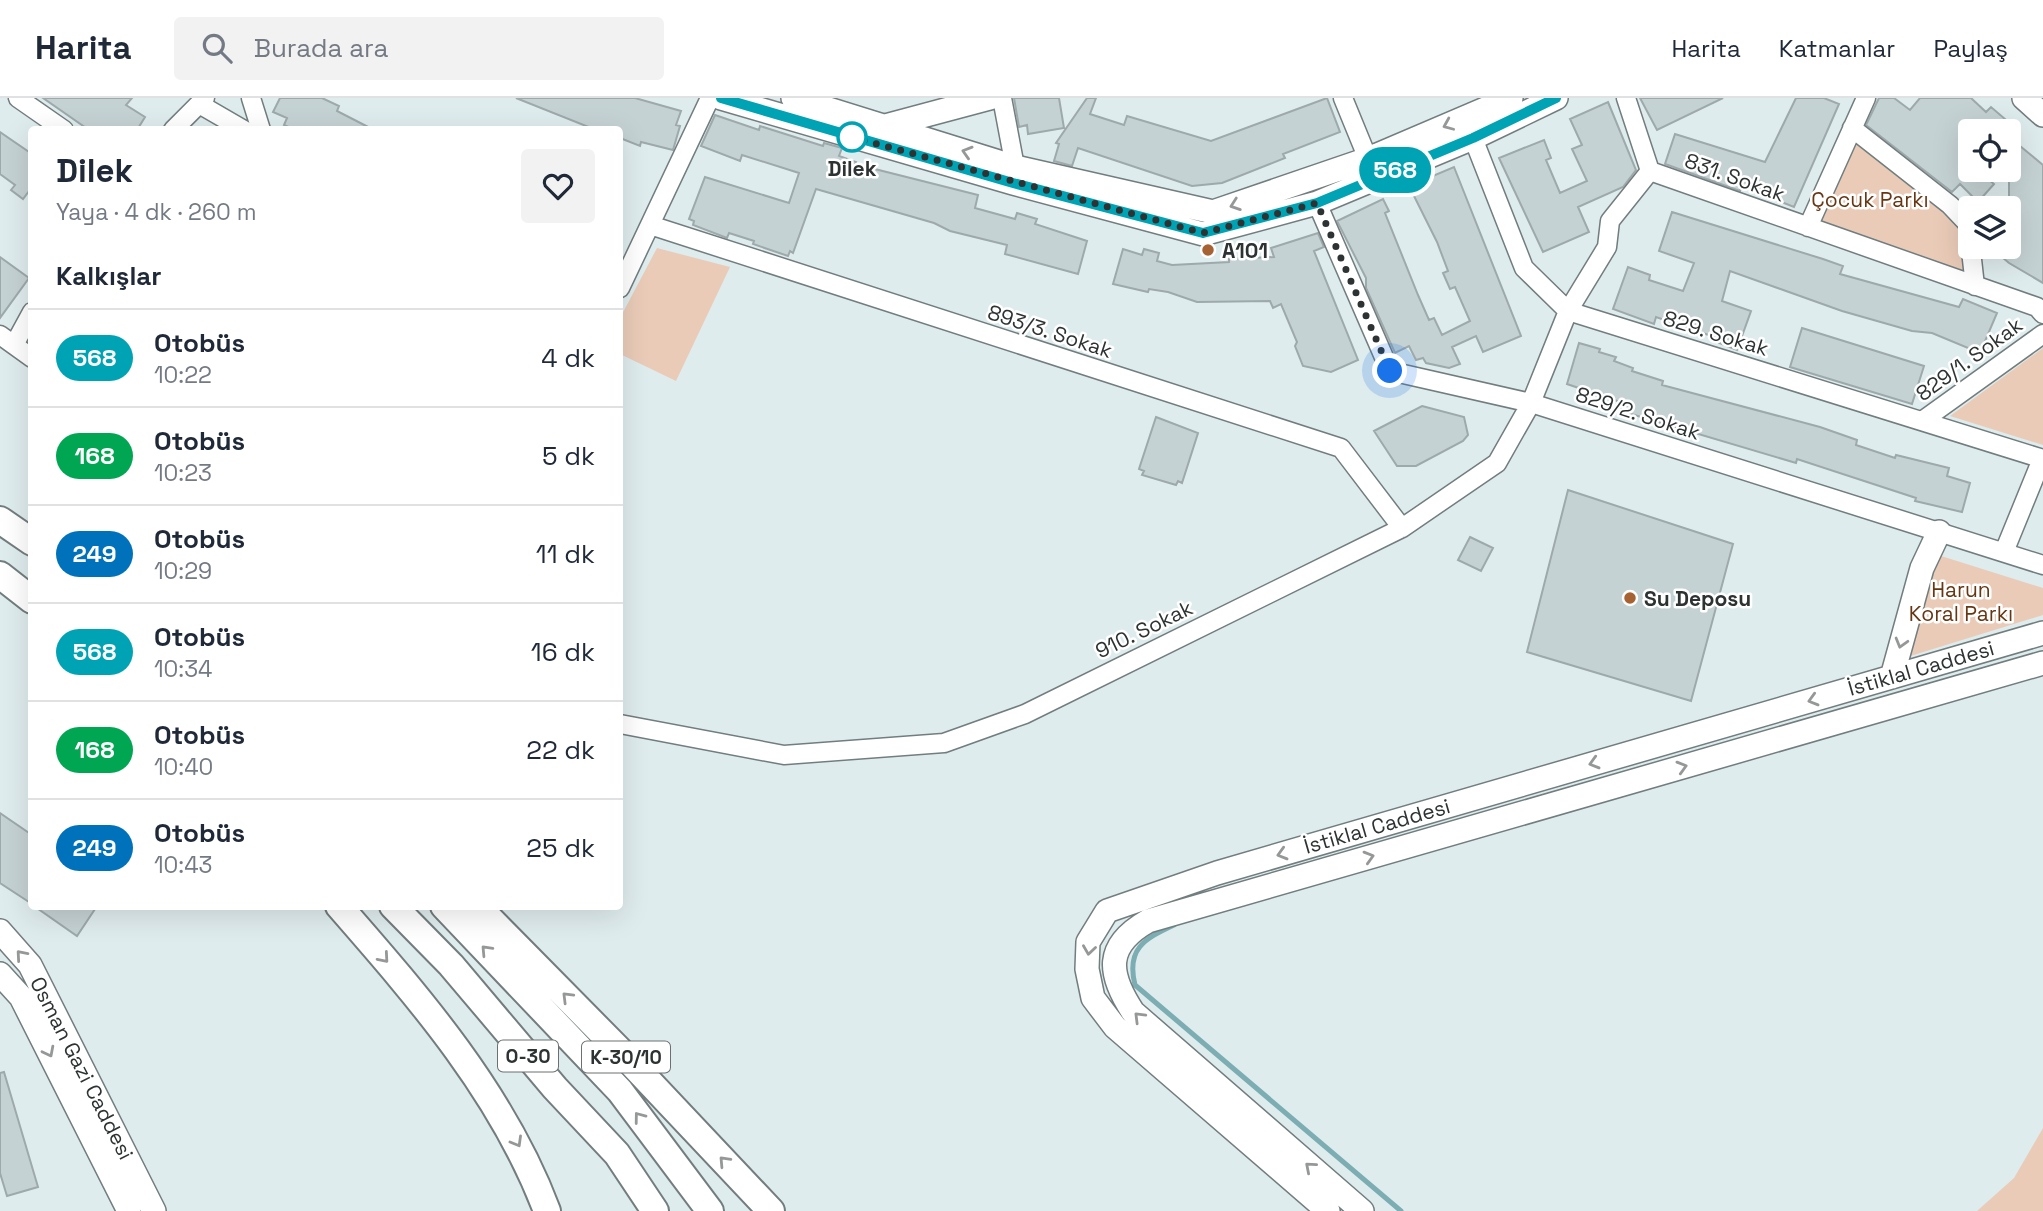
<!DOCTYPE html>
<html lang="tr">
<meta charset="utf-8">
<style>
body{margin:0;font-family:"Space Grotesk",sans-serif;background:#f2f2f3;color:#1f2937;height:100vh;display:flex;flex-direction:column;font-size:26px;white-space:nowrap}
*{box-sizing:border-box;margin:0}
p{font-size:23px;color:#747a83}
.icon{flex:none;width:38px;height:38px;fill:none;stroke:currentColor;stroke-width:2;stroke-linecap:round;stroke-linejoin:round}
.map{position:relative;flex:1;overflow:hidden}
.panel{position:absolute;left:28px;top:28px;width:595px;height:784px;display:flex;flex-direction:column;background:#fff;border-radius:7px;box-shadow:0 7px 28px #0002}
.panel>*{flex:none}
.badge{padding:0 14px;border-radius:23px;font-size:24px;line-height:46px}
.fabs{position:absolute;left:1958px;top:21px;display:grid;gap:14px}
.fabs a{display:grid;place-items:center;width:63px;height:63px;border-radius:7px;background:#fff;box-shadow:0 7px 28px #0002;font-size:35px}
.you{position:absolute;width:35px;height:35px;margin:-18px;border:5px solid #fff;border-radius:50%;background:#1a73e8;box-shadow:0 0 0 10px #1a73e833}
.map>.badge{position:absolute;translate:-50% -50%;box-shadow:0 0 0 4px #fff}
h2{padding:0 28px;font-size:26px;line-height:63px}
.round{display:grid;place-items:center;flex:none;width:74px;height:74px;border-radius:7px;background:#f2f2f3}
.summary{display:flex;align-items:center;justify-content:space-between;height:119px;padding:0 28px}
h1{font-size:33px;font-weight:600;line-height:52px}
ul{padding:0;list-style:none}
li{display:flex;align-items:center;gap:21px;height:98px;padding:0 28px;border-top:2px solid #e0e1e3}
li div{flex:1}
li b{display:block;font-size:26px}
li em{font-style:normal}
li .badge{min-width:77px;font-weight:700;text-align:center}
header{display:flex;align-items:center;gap:42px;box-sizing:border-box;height:98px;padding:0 35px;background:#fff;border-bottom:2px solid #e0e1e3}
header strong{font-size:33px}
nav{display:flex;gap:38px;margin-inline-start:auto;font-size:24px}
.search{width:490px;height:63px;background:#f2f2f3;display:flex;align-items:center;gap:18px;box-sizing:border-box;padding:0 24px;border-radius:7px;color:#747a83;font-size:26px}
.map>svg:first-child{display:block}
.green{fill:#eacbb8}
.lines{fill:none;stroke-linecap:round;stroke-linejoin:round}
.stream{stroke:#7badb2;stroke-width:5}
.building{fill:#c5d2d3;stroke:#9da9aa;stroke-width:2}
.minor-casing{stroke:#717d7e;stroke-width:21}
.major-casing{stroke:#717d7e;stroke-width:26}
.highway-casing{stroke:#717d7e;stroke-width:30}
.minor{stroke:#fff;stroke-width:18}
.major{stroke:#fff;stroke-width:23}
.highway{stroke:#fff;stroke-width:26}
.oneway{stroke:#969898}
.line-casing{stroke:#fff;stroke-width:16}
.line{stroke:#00a3b4;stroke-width:10}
.walk{stroke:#2d3232;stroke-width:7;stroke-dasharray:0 12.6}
.stop-dot{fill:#fff;stroke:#00a3b4;stroke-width:3.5}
.poi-dot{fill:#a66233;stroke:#fff;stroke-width:2.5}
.labels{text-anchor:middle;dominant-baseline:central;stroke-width:5;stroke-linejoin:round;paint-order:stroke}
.shield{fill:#fff;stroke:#6c7070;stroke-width:2}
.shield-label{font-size:19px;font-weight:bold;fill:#2d3232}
.stop-label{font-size:21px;font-weight:bold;fill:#2d3232;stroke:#fff}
.street-label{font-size:21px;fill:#2d3232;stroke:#fff}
.park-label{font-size:21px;fill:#673713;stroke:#fff}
.poi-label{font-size:21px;font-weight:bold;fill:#2d3232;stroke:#fff;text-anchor:start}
</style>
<header>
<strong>Harita</strong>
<div class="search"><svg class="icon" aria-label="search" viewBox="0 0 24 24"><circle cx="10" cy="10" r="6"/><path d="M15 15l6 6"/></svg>Burada ara</div>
<nav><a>Harita</a><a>Katmanlar</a><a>Paylaş</a></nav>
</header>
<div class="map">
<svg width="2043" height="1113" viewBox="0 0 2043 1113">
<rect width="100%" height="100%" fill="#dfeced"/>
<!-- green -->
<path class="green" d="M1852,30L1968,126L1975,188L1808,129Z
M657,150L730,169L676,283L620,256V220Z
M2043,250V347L1950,318Z
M1938,457L2043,490V517L1904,560Z
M2043,1030V1113H1977L2014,1080Z"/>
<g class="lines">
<!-- stream -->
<path class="stream" d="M1174,827C1144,841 1126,851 1135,887L1401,1113"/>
</g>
<!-- building -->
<path class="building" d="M43,0H132L126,7L145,19L137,32H89Z
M280,0H322L339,8L337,13L374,32H295L284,27L287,20L273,14Z
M516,0H635L681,13L676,27L680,28L673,52L641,44L640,48L620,40V32H596Z
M1014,0H1059L1064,30L1028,36L1027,27L1019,29Z
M1087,0H1096L1090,16L1124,27L1127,18L1211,43L1327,0L1340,34L1283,56L1285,60L1222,85L1192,88L1078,50L1072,68L1054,63L1059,46L1056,45Z
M1640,0H1723L1657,32Z
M1796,0H1824L1839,6L1794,109L1741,88L1740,93L1665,66L1675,36L1765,64Z
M1879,0H1894L1910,12L1920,0H1971L1986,14L1991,9L2005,21L1994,33H1970V72H1977L1994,86L1978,104L1960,86L1952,94L1866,27Z
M1608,4L1636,72L1623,89L1578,109L1589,134L1543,154L1499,60L1544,42L1551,60L1546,62L1560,95L1587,83L1572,51L1582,47L1570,21Z
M715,17L759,32L760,28L823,48L824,45L842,50L839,58L856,64L855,66L978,97L975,110L1015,121L1017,115L1037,121L1035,126L1087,143L1078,176L1005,156L1007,147L950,133L934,125L816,91L793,155L790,153L788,158L753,146L754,143L729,135L727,140L693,127L694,123L689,121L705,79L789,105L799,75L742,57L740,63L701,48Z
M0,34L32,56V89L23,101L11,92L15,87L0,76Z
M2020,48L2043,67V185L2009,165L1990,149H2009V60Z
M1454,69L1521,238L1483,254L1476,238L1452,249L1460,266L1449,270L1426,265L1423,260L1416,262L1409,248L1395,255L1366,190V180L1337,123L1383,101L1389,113L1385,115L1418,197L1429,222L1434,220L1442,237L1470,223L1455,189L1450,191L1443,175L1448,173L1437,144L1409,88Z
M1672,114L1823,161L1843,168L1840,176L1959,209L1963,201L1997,215L1980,255L1932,235L1912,233L1842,213L1730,173L1722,203L1751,213L1737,252L1719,245L1720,241L1656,219L1654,226L1613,211L1628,169L1650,177L1649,182L1683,193L1694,165L1659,153Z
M1318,135L1324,149L1314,153L1358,262L1331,274L1303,268L1295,248L1297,244L1281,206L1273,210L1270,203L1197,204L1168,194L1149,191L1148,194L1113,186L1123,151L1142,157L1144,151L1159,155L1157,163L1172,167L1229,164V161L1274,159L1271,150Z
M0,159L29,180L0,220Z
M1802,230L1924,268L1912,306L1790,269Z
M1579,245L1600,251L1599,254L1616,259L1614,263L1633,270L1632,273L1663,283L1662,287L1820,329L1857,342L1856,347L1895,360L1896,357L1949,370L1947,378L1970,385L1962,414L1915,403L1916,400L1797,361L1796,365L1621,313L1623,305L1567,286Z
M1422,308L1464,319L1468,337L1463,343L1416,368H1397L1374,333Z
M1156,319L1198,335L1182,385L1178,383L1176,387L1142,377L1144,373L1139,371Z
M1568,392L1733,446L1691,603L1527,554Z
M1470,439L1493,450L1481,473L1458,462Z
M0,715L32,737V806L0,785Z
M34,808H97L77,838Z
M4,974L38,1089L7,1098L0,1075V975Z"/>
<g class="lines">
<defs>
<path id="minor" d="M18,0L64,32
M251,0L261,32
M1002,0L1015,69L1014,79
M1343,0L1368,61
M1626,0L1650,73L2037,209L2043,216
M199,6L244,32
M1852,30L1950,107L1968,126L1975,188
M173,32L205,0
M1473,40L1524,170L1568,213L2043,361
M1317,105L1390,273L1531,305L2043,467
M650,127L1341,350L1402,430
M1808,129L1866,0
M620,190L710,0
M0,237L32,260
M14,247L32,214
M1922,323L2043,236
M2004,454L2042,361
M620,626L784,657L944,645L1025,616L1402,430L1497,365L1531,305L1568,213L1607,149L1610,123L1650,73"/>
<path id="major" d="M721,0L1013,85L1203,136L1317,105L1473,40L1556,0
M793,0L1015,69L1213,114L1368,61L1511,0
M2024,0L2043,17
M885,28L990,0
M1892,579L1922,470L1939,434
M0,833L30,867L154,1113
M0,876L21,899L129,1113
M1328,1113L1115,929L1093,900L1087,871L1088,844L1107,813L1217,775L2043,535
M1362,1113L1133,914C1108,876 1104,848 1148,823L2043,565"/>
<path id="highway" d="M0,422L32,444
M0,477L32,502
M339,808C421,902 503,996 547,1113
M393,808L451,867L555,990L617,1056L655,1113
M444,808L620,993L710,1113
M477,808L621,954L771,1113"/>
</defs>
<!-- minor casing -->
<use href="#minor" class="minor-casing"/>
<!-- major casing -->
<use href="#major" class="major-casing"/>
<!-- highway casing -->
<use href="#highway" class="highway-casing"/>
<!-- minor -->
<use href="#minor" class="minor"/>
<!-- major -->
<use href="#major" class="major"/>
<!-- highway -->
<use href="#highway" class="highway"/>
</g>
<!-- one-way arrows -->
<defs><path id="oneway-chevron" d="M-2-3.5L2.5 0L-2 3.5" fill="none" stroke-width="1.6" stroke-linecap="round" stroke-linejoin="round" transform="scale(1.75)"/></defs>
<g class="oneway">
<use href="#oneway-chevron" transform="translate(1448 27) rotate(157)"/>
<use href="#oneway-chevron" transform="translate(967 54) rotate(-163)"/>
<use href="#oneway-chevron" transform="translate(1235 107) rotate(161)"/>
<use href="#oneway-chevron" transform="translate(1901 545) rotate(106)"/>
<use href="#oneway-chevron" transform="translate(1813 602) rotate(164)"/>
<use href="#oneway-chevron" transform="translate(1594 665) rotate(164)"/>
<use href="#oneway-chevron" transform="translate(1682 669) rotate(-16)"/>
<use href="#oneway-chevron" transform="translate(1282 756) rotate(164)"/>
<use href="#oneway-chevron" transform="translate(1369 759) rotate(-16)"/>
<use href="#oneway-chevron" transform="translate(486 852) rotate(-133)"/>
<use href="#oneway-chevron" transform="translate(1089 852) rotate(98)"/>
<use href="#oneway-chevron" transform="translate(21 857) rotate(-131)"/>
<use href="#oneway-chevron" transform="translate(384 860) rotate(49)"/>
<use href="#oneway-chevron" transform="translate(567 899) rotate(-135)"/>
<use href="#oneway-chevron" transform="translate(1139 919) rotate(-135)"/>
<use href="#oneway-chevron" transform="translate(49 954) rotate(63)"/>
<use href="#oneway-chevron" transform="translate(639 1019) rotate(-127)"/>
<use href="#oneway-chevron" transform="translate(517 1044) rotate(60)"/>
<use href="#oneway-chevron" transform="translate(724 1063) rotate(-133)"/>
<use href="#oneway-chevron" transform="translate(1310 1069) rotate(-139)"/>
</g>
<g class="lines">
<defs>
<path id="line" d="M721,0L1013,85L1203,135L1317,105L1473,40L1556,0"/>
</defs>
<!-- line casing -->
<use href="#line" class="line-casing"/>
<!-- line -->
<use href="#line" class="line"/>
<!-- walk -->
<path class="walk" d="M852,39L1203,135L1317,105L1390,273"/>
</g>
<!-- markers -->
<circle class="stop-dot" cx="852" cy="39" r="14"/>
<g class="poi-dot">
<circle cx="1208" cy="152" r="7"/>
<circle cx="1630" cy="500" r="7"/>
</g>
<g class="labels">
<!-- shield labels -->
<g class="shield">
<rect x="498" y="942.5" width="60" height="31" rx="5"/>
<rect x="582" y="943.5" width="88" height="31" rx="5"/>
</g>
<g class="shield-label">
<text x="528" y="958">O-30</text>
<text x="626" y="959">K-30/10</text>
</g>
<!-- stop labels -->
<g class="stop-label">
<text x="852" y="70">Dilek</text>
</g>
<!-- street labels -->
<g class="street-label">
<text transform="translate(1735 79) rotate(20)">831. Sokak</text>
<text transform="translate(1050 233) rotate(18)">893/3. Sokak</text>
<text transform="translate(1716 235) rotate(17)">829. Sokak</text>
<text transform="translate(1969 261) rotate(-36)">829/1. Sokak</text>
<text transform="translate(1638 315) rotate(18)">829/2. Sokak</text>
<text transform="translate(1144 531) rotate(-26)">910. Sokak</text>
<text transform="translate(1921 570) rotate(-16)">İstiklal Caddesi</text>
<text transform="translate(1377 728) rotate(-16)">İstiklal Caddesi</text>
<text transform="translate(82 970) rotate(63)">Osman Gazi Caddesi</text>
</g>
<!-- park labels -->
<g class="park-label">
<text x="1870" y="101">Çocuk Parkı</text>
<text x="1961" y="491">Harun<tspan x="1961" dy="24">Koral Parkı</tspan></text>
</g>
<!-- poi labels -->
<g class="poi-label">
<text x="1222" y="152">A101</text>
<text x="1644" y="500">Su Deposu</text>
</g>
</g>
</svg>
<div class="fabs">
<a><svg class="icon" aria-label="locate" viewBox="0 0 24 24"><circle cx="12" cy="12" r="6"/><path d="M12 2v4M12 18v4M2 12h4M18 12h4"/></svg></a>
<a><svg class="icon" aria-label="layers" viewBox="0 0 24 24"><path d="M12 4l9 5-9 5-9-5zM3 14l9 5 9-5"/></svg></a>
</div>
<div class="you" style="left:1390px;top:273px"></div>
<b class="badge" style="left:1395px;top:72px;background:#00a3b4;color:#fff">568</b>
<section class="panel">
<div class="summary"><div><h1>Dilek</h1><p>Yaya · 4 dk · 260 m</p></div><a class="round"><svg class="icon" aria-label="heart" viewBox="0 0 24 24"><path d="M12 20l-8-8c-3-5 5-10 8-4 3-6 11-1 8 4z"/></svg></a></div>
<h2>Kalkışlar</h2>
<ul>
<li><span class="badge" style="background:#00a3b4;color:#fff">568</span><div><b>Otobüs</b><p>10:22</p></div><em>4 dk</em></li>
<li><span class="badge" style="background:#00a651;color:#fff">168</span><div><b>Otobüs</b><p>10:23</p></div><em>5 dk</em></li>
<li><span class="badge" style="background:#0072bc;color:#fff">249</span><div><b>Otobüs</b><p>10:29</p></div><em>11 dk</em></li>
<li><span class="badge" style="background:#00a3b4;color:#fff">568</span><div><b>Otobüs</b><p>10:34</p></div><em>16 dk</em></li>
<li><span class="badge" style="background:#00a651;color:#fff">168</span><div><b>Otobüs</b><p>10:40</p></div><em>22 dk</em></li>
<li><span class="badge" style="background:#0072bc;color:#fff">249</span><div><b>Otobüs</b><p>10:43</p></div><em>25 dk</em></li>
</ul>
</section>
</div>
